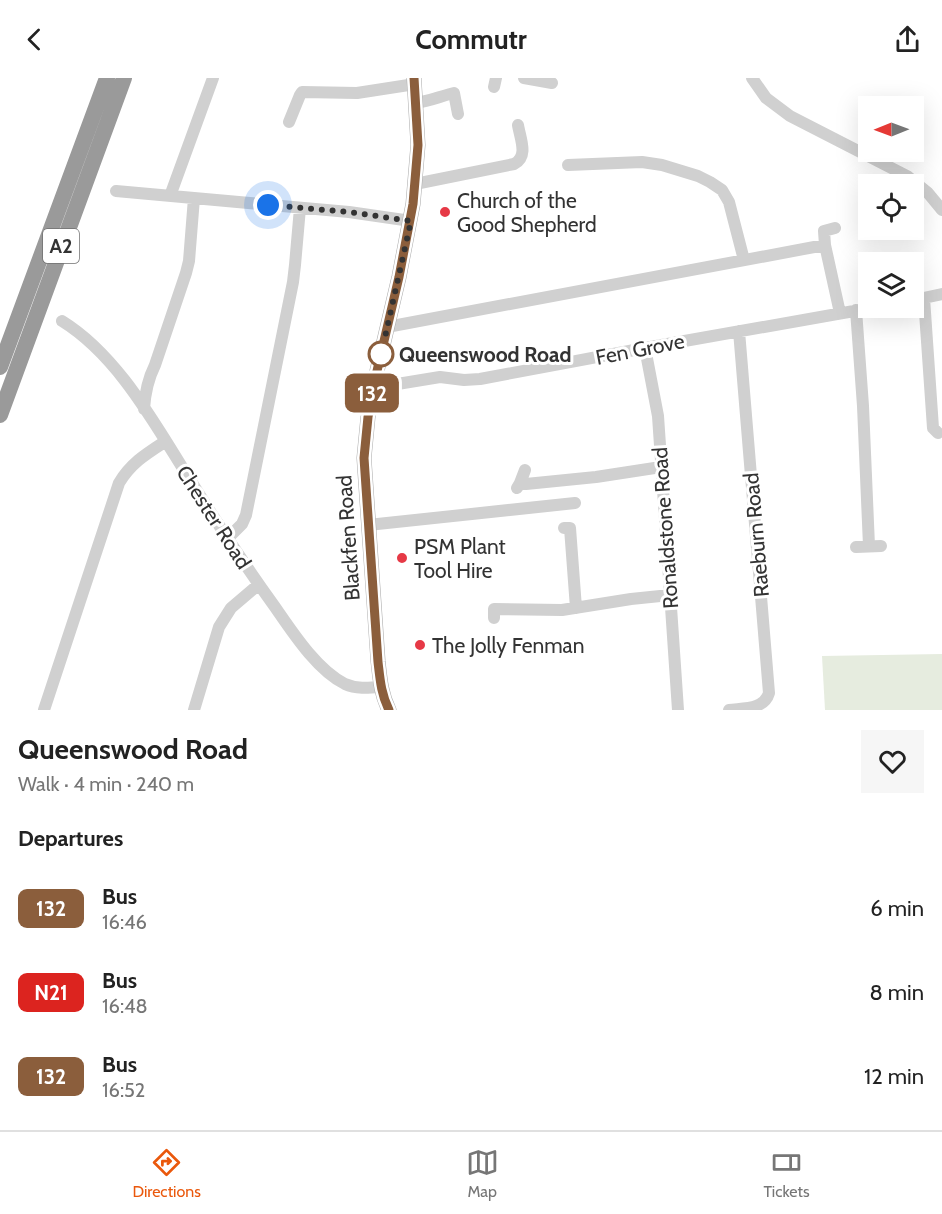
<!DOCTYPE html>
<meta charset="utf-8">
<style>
body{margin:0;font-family:Cabin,sans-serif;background:#f6f6f6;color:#222;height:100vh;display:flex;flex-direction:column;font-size:22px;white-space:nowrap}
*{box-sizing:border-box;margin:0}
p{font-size:20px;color:#767676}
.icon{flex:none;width:33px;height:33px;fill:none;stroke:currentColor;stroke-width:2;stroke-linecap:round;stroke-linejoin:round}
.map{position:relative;height:632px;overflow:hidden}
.sheet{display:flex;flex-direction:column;background:#fff;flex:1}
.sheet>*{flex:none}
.badge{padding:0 12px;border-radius:9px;font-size:21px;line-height:39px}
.needle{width:39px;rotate:269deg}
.tools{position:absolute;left:858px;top:18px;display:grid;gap:12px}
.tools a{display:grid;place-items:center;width:66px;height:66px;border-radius:0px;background:#fff;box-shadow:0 6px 24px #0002;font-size:30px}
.you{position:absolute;width:30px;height:30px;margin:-15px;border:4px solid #fff;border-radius:50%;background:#1a73e8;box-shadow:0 0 0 9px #1a73e833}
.map>.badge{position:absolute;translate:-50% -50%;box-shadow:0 0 0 3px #fff}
h2{padding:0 18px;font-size:22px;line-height:54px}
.round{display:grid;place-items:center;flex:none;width:63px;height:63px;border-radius:0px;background:#f6f6f6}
.head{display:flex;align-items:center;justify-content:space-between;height:102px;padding:0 18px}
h1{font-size:28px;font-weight:800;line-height:45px}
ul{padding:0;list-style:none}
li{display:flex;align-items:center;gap:18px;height:84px;padding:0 18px}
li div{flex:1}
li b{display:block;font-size:22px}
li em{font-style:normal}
li .badge{min-width:66px;font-weight:700;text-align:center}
header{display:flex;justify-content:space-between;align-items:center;height:78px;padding:0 18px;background:#fff;font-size:27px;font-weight:800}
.menu{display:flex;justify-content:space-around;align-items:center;height:84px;border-top:2px solid #e0e0e0;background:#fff;font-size:16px;color:#767676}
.menu a{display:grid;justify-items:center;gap:3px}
.menu .on{color:#ea580c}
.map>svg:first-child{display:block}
.green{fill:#e6ecdf}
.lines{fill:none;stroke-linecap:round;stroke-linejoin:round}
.minor{stroke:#d0d0d0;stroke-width:12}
.major{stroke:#ababab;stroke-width:15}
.highway{stroke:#9a9a9a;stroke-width:16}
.line-casing{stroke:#fff;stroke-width:14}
.line{stroke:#8b5e3c;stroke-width:9}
.walk{stroke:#333;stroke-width:6;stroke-dasharray:0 10.8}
.poi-dot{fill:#e63946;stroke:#fff;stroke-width:2}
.stop-dot{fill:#fff;stroke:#8b5e3c;stroke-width:3}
.labels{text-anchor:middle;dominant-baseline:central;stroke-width:6;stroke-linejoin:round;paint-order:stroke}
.shield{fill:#fff;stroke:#707070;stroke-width:1.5}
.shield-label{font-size:20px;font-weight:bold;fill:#333}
.poi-label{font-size:21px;fill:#333;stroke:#fff;text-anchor:start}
.street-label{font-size:21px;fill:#333;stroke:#fff}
.stop-label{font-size:21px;font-weight:bold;fill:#333;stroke:#fff;text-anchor:start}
</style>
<header><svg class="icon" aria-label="back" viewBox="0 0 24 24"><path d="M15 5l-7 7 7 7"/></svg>Commutr<svg class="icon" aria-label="share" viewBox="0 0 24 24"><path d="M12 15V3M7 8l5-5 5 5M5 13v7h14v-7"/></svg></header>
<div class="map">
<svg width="942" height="632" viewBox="0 0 942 632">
<rect width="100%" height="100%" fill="#fff"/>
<!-- green -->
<path class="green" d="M942,576V632H825L822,578Z"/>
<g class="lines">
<!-- minor -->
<path class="minor" d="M524,0L552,5
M752,0L766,20L790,38L907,98L928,115L942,132
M494,9L496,0
M416,25C430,23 441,18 454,15L458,36
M289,44L300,17L302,14L357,15L415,6
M568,87L642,84L662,87L698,98L710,104L722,112L729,124L744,182
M415,106L514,86C529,79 520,60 518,47
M116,113L349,134L411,143
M170,118L213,0
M825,167L824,153L835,150
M924,220L933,350L938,355
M914,222L942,216
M856,232L863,328L869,468
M62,243C117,277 153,343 187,397C215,442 244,486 275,529C293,555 317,592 345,606C356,611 368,610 381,609
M387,249L825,167L840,235
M645,270L658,338L678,632
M373,310L440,299L464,302L480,301L645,270L871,230
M144,331C145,315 148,301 155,287L186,195L189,183L194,120
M520,405L525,392
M517,410L520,405L526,406L596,399L661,389
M368,447L575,425
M564,450H570L576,530
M227,461L242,446L246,437L293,204L295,187L300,130
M856,469L881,468
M494,540V531L562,532L631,521L670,517
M44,632L119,405C131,385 146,376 166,363
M194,632L219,549L231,530L258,507
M729,632C743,630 764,632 769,615L739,253"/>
<!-- major -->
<path class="major" d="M389,632C381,616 380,601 378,583L364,380L368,339L373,310L399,199L413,126L418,67L414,0"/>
<!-- highway -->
<path class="highway" d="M0,289L107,0
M0,337L124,0"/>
</g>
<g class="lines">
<defs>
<path id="line" d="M389,632C381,616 380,601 378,584L364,380L368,339L373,310L399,199L413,126L418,67L414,0"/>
</defs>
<!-- line casing -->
<use href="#line" class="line-casing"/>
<!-- line -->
<use href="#line" class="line"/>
<!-- walk -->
<path class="walk" d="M268,127L349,134L411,143L379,286L381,276"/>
</g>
<!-- markers -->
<g class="poi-dot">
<circle cx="445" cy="134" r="6"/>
<circle cx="402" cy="480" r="6"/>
<circle cx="420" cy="567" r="6"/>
</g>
<circle class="stop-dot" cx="381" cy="276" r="12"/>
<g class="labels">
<!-- shield labels -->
<rect class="shield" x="43" y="151" width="36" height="34" rx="4.5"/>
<g class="shield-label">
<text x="61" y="168">A2</text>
</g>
<!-- poi labels -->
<g class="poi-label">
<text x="457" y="122">Church of the<tspan x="457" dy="24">Good Shepherd</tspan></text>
<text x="414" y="468">PSM Plant<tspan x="414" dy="24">Tool Hire</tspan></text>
<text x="432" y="567">The Jolly Fenman</text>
</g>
<!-- street labels -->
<g class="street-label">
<text transform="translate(640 271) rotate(-11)">Fen Grove</text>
<text transform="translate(214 439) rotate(57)">Chester Road</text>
<text transform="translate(665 450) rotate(-94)">Ronaldstone Road</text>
<text transform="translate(756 457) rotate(-95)">Raeburn Road</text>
<text transform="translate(348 460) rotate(-94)">Blackfen Road</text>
</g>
<!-- stop labels -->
<g class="stop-label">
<text x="399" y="276">Queenswood Road</text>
</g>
</g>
</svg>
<div class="tools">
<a><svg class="needle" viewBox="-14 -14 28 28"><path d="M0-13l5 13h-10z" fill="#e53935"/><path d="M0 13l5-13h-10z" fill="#767676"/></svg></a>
<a><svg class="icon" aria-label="locate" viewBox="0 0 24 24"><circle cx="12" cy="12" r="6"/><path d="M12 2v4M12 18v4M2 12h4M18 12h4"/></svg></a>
<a><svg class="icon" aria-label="layers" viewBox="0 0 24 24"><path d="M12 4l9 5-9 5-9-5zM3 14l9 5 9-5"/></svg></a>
</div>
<div class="you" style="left:268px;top:127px"></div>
<b class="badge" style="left:372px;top:315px;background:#8b5e3c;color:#fff">132</b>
</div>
<section class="sheet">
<div class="head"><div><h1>Queenswood Road</h1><p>Walk · 4 min · 240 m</p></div><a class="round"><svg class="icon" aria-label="heart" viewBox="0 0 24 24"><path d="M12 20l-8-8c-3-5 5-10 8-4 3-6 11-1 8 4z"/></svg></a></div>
<h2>Departures</h2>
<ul>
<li><span class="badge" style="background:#8b5e3c;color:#fff">132</span><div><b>Bus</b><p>16:46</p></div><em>6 min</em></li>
<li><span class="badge" style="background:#dc241f;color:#fff">N21</span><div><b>Bus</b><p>16:48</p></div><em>8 min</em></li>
<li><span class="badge" style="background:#8b5e3c;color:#fff">132</span><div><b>Bus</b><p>16:52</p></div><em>12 min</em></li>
</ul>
</section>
<nav class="menu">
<a class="on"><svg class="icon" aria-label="directions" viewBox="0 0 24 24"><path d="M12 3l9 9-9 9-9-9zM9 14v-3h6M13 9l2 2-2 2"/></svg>Directions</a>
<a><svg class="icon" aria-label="map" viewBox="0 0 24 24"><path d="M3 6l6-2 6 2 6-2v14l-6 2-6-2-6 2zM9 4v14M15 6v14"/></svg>Map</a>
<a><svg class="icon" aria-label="tickets" viewBox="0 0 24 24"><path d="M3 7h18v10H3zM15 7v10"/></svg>Tickets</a>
</nav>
